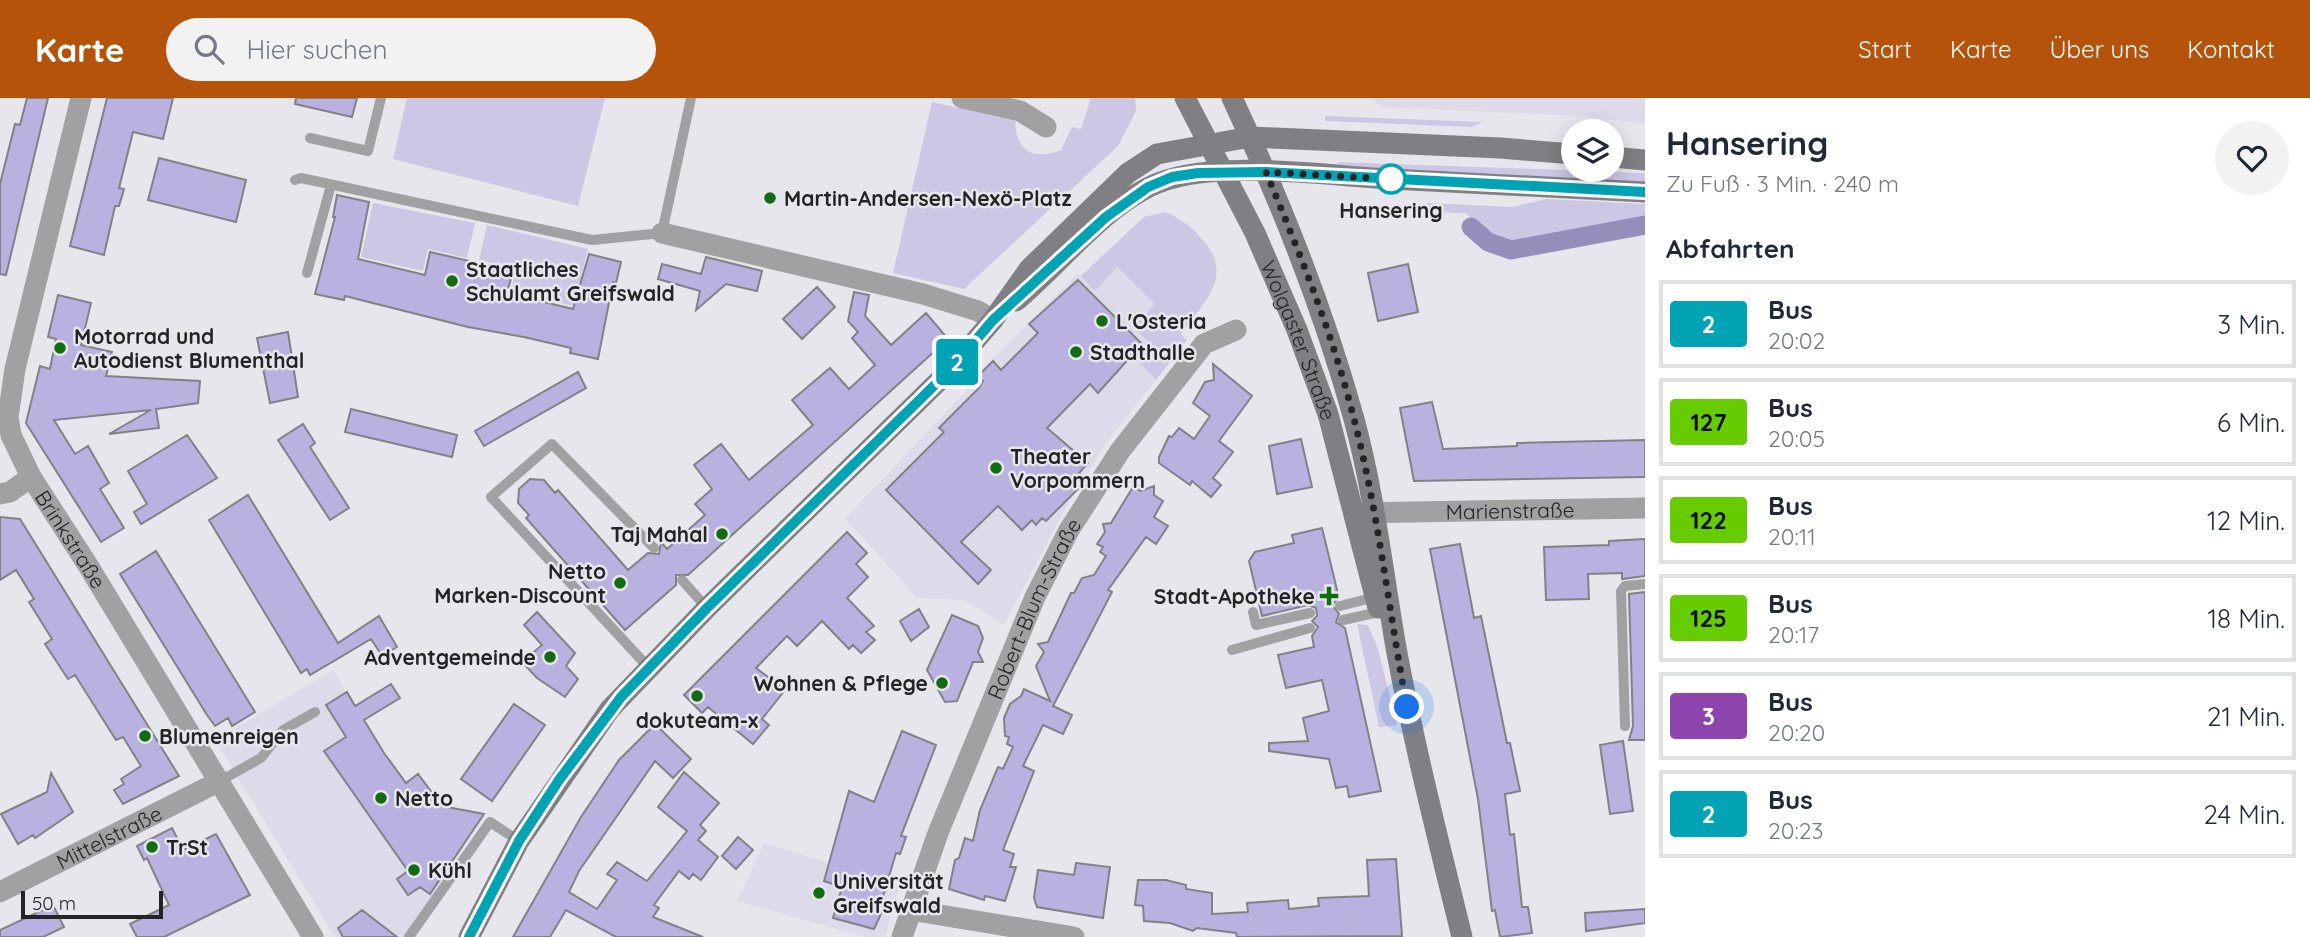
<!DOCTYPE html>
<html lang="de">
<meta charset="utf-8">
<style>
body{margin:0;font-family:Quicksand,sans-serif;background:#f2f2f3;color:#1f2937;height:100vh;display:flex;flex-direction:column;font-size:26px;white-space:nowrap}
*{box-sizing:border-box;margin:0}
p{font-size:23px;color:#747a83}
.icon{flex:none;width:38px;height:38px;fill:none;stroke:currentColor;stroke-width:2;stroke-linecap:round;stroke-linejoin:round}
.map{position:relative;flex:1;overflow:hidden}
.details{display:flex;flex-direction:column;background:#fff;width:665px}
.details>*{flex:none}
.badge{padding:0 14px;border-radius:5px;font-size:24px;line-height:46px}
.controls{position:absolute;left:1561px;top:21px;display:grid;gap:14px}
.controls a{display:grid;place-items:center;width:63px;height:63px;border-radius:50%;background:#fff;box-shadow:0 4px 18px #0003;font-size:35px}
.scale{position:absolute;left:21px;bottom:18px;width:142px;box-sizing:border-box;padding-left:7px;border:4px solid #242426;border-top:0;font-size:19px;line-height:24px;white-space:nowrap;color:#242426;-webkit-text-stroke:5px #e7e6ec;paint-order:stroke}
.you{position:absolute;width:35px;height:35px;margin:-18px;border:5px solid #fff;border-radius:50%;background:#1a73e8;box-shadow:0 0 0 10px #1a73e833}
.map>.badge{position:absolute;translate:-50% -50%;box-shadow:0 0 0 4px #fff}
h2{padding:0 21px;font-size:26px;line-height:63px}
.round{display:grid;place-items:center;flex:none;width:74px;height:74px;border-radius:37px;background:#f2f2f3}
.overview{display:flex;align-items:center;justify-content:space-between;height:119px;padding:0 21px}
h1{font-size:33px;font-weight:700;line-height:52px}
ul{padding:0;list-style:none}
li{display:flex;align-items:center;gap:21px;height:88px;margin:0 14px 10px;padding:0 7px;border:4px solid #e0e1e3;border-radius:0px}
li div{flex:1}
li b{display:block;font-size:26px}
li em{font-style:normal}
li .badge{min-width:77px;font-weight:700;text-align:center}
header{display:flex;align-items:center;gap:42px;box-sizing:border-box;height:98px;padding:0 35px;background:#b45309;color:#fff}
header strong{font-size:33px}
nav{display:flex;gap:38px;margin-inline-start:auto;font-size:24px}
.search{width:490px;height:63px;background:#f2f2f3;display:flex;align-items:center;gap:18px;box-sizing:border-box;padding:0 24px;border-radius:38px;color:#747a83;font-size:26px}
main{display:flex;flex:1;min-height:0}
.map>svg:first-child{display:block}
.built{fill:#dddbe9}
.green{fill:#cbc7e4}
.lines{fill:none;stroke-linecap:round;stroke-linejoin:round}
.canal{stroke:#958dba;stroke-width:19}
.building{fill:#b9b1df;stroke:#828187;stroke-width:2}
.lane{stroke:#a1a1a4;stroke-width:10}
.street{stroke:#a1a1a4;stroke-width:21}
.secondary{stroke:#807f83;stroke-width:21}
.line-casing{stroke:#fff;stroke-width:16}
.line{stroke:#00a3b4;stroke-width:10}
.walk{stroke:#242426;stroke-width:7;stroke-dasharray:0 12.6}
.stop-dot{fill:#fff;stroke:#00a3b4;stroke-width:3.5}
.poi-dot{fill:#126a11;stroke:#e7e6ec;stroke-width:2.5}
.labels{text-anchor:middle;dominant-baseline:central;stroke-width:5;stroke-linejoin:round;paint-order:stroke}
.poi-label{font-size:21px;font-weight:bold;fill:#242426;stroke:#e7e6ec;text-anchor:start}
.stop-label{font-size:21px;font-weight:bold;fill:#242426;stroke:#e7e6ec}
.street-label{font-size:21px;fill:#242426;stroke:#e7e6ec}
</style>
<header>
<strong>Karte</strong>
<div class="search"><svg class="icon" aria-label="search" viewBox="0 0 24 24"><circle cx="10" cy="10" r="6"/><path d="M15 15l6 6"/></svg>Hier suchen</div>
<nav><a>Start</a><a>Karte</a><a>Über uns</a><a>Kontakt</a></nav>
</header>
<main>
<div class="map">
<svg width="1645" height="839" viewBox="0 0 1645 839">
<rect width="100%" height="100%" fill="#e7e6ec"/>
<!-- built -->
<path class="built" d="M1371,0H1645V26L1581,18L1381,9Z
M1166,114L1190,128L1208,148L1215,159L1216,184L1181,236L1187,242L1104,348L1064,413L1004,527L964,502L917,500L845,420L977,282L975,279L1078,175L1081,178L1144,119Z
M333,572L384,656L440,733L464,749L404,839H335L215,642Z
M764,745L900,787L885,839H865L737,803Z"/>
<!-- green -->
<path class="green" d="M407,0H605L578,108L393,61Z
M1091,0H1135L1136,13L1118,48L964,191L893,175L932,4L1015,23C1016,53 1033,63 1061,52L1072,29L1081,31Z
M1325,18L1483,24L1472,29L1325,23Z
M1338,64L1645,75V86L1337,72Z
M1546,101L1645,106V123L1523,147L1505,145L1465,115L1427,114V105L1513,109Z
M373,105L475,125L467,160L428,151L423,173L361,159Z
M1166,114C1181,121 1190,128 1201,140C1236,177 1204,204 1181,236L1187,242L1156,282L1139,264L1153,248L1133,229L1155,206L1117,169L1095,193L1081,178L1144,119Z
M487,127L588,151L581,178L585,180C574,194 574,192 578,209L511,193L516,171L479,162Z
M1357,526L1368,527L1378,551L1397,627L1379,629Z"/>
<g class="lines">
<!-- canal -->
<path class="canal" d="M1471,129L1488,144L1511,152L1645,127"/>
</g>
<!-- building -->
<path class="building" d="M27,0H48L6,177L0,176V86L15,26L20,27Z
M107,0H173L163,41L133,34L119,90L124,91L119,108H115L104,157L70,148Z
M296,0H357L352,19L295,6Z
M159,60L246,82L236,124L148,102Z
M337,97L369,104L358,161L425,177L430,154L513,173L507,195L573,211L589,156L621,164L616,185L613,184L598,261L570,255L571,250L524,239L468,229L345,198L344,202L315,196L335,119H333Z
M706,159L762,173L757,193L726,186L696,212L700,193L658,181L662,166L701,176Z
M1408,166L1418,214L1378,223L1368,175Z
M1078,182L1142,246L1098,295L1090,286L1047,330L1088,365L1079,375L1083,379L1077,385L1080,389L1046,423L1042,420L1036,427L1032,422L1022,432L998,408L961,444L991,472L978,486L886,392L944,334L939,330L979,290L983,283L978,278L993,263L1001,272L1038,235L1029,226Z
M817,189L835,209L802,241L783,221Z
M854,194L869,197L865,218L891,247L926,215L948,241L688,477H676V487L625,532L526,420L529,417L518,405L519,391L530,381L544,382L555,395L558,392L628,472L648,455L659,456L661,444L667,451L705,417L695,406L712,391L694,367L721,346L749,382L813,327L792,302L830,270L849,291L875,267L852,240L858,234L848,223Z
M58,197L91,205L81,247L112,254L106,278L200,283L198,305L156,311L159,330L109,336L151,312L54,322L75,356L88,348L109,385L100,391L124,430L101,444L26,325L40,268L50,271L56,241L48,239Z
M288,234L298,299L270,305L257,240Z
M1213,266L1252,298L1219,343L1233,354L1213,380L1221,387L1211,399L1192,383L1190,387L1159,365V359L1169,338L1172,339L1179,330L1194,341L1210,318L1193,305L1205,284L1214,282Z
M578,274L586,290L484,348L475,333Z
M1432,304L1443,351L1517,348V345L1645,342V379L1414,383L1400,310Z
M351,311L457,337L452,359L345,334Z
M303,326L315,345L310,349L349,410L330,422L278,342Z
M187,337L217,380L141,426L134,414L147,406L128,373Z
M1301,341L1312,389L1277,396L1269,348Z
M1154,388V397L1163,403L1154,419L1168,428L1156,446L1146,439L1108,492L1112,494L1053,608L1072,617L1063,636L1043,627L1023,668L1034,673L1003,752L1014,756L1010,769H1016L1005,803L985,798L984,802L949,791L955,762L959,760L965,740L973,743L980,712L998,669L1003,671L1013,649L1007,646L1009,639L1005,638L1004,620L1010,606L1021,598L1024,591L1050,603L1036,568L1044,554L1038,546L1048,544L1071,495H1074L1082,480L1094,477L1106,458L1100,454L1103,449L1097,446L1105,434L1103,426L1111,425L1133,389L1141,393Z
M248,397L338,545L379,518L397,549L382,558L371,541L310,577L307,571L301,575L209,422Z
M0,419L20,421L179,678L123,706L114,692L124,686L121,681L141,668L123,639L116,642L75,577L68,581L45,546L52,541L29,504L34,501L16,472L0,482Z
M1322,430L1339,500L1332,507L1339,516L1336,524L1345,530L1381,693L1349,699L1347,688L1336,690L1329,661L1269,653V645L1308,643L1303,620L1329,613L1322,582L1286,590L1278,557L1314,549L1312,538L1318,529L1312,523L1317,518L1316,510L1308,507L1262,518L1249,463L1255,454L1294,445L1292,437Z
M847,434L867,455L856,466L868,479L847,500L874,528L866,534L875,542L861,555L853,547L849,551L822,523L797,548L787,538L756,570L785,592L762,621L769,627L753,646L708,609L702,615L684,597Z
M1645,441V478L1622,481V475L1588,476L1589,501L1546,502L1544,449L1609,447V443Z
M1460,446L1474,520L1481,518L1507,645H1510L1520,693L1505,696L1510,737L1514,736L1522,809H1528L1532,835L1500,839L1495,812L1492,813L1478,701L1430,451Z
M156,453L255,614L232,628L228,620L215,628L207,617L120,476Z
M1645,494V642H1629L1633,628L1629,496Z
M919,511L929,529L911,543L900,523Z
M537,514L575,555L566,568L578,581L565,599L537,580L522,564L542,547L524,527Z
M952,517L978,528L983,540L978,554L983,564H973L957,603L945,604L927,572Z
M391,586L400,600L364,622L384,655L406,685L418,676L442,708L484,716L430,796L420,789L408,797L397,781L408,773L324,653L346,639L326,607L347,594L355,608Z
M514,606L545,627L492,703L461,681Z
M655,626L691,661L673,680L655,663L579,773L569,794L597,811L617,782L607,776L617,764L647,783L687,733L658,709L684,674L719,705L700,727L706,733L698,742L718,759L701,782L693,776L689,781L679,773L654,807L659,810L653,819L703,839H616L566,812L550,839H513L581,719L619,662Z
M902,633L936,647L901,738L906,739L900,756L896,755L882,802L885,807L874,831L833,820L842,789L824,783L849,693L874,704Z
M1623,643L1633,713L1610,716L1600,647Z
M51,675L73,714L35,740L33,737L18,746L1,716L47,694Z
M172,730L183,752L216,736L250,797L164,839H137L130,826L169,807L147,760L144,762L137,748Z
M738,739L753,752L736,771L722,758Z
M1396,761L1402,838L1237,839L1236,835L1197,830L1193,833L1170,825L1144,823L1143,808L1135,807L1138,782H1166L1186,787V791L1212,795V816L1248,814L1247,805L1288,802L1289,811L1319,808L1318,800L1369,798L1367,762Z
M1076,765L1110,769L1103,820L1037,809L1034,800L1038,772L1074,777Z
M53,807L64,829L43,839H0V832Z
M1645,811V825L1586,833L1585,815Z
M362,812L397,839H343L338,830Z"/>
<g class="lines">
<!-- lane -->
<path class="lane" d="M310,40L368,53L381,0
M295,82L301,80L592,142L662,135L691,0
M307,175L331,87
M682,482L707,510
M1340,508L1375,499
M1253,514L1256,527L1310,515
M1343,522L1379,514
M1232,552L1310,530
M649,570L491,399L552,346L654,450
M1625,628L1621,493L1625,488L1645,486
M220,683L261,660L283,632L315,614
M409,839L490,724L519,743"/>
<!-- street -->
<g class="street">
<path id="s1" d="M81,0L15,271L8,319L11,337L31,379L89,469L313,839"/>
<path d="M962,0L1020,13L1046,29"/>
<path d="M662,135L923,196L978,213L993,222"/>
<path d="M0,396L10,394L31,379"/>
<path id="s2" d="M1356,415L1645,410"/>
<path id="s3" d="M0,794L220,683"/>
<path d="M910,812L1074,839"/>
<path id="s4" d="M902,839L938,735L1035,499L1069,432L1120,353L1204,246L1236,232"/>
</g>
<!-- secondary -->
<g class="secondary">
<path id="s5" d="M1185,0L1255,135L1297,232L1328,316L1378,510"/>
<path d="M1232,0C1281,104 1323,210 1354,321C1375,398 1383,477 1397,555C1415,651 1439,745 1462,839"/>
<path d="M1612,59L1645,62"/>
<path d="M1016,203C1060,166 1098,115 1149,89C1206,59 1325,78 1391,81C1475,86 1560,89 1645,94"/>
<path d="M469,839L519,743L610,611L707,510L951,271L993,222L1029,171L1128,75L1157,56L1250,39L1500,50L1573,56"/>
</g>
</g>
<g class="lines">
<defs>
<path id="line" d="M469,839L519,743L559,682L621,599L707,510L951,271L993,222L1106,119L1148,89L1172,79L1198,75L1266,74L1645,94"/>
</defs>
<!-- line casing -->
<use href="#line" class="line-casing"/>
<!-- line -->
<use href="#line" class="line"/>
<!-- walk -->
<path class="walk" d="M1391,81L1266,74C1300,156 1334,239 1355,325C1379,419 1389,514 1407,609"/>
</g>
<!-- markers -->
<circle class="stop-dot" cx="1391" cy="81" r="14"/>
<g class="poi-dot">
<circle cx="770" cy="100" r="7"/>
<circle cx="452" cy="183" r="7"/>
<circle cx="1102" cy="223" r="7"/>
<circle cx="60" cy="250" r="7"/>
<circle cx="1076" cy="254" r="7"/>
<circle cx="996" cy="370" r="7"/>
<circle cx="722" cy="436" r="7"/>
<circle cx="620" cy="485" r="7"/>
<path d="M1325.5 487.5h7v7h7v7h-7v7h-7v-7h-7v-7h7z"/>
<circle cx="550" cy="559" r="7"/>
<circle cx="942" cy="585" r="7"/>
<circle cx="697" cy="598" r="7"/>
<circle cx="145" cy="638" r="7"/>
<circle cx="381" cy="700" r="7"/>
<circle cx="152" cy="749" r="7"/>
<circle cx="414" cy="772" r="7"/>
<circle cx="819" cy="795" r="7"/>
</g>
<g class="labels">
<!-- poi labels -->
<g class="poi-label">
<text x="784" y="100">Martin-Andersen-Nexö-Platz</text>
<text x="466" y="171">Staatliches<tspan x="466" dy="24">Schulamt Greifswald</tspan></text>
<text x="1116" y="223">L'Osteria</text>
<text x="74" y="238">Motorrad und<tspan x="74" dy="24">Autodienst Blumenthal</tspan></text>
<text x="1090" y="254">Stadthalle</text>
<text x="1010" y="358">Theater<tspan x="1010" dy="24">Vorpommern</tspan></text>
<text x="708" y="436" text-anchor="end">Taj Mahal</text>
<text x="606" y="473" text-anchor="end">Netto<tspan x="606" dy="24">Marken-Discount</tspan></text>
<text x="1315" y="498" text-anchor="end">Stadt-Apotheke</text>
<text x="536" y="559" text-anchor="end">Adventgemeinde</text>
<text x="928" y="585" text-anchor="end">Wohnen &amp; Pflege</text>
<text x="697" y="622" text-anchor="middle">dokuteam-x</text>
<text x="159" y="638">Blumenreigen</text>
<text x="395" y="700">Netto</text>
<text x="166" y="749">TrSt</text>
<text x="428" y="772">Kühl</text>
<text x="833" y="783">Universität<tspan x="833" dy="24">Greifswald</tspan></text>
</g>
<!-- stop labels -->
<g class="stop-label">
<text x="1391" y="112">Hansering</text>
</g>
<!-- street labels -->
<g class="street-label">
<text stroke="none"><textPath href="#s5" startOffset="268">Wolgaster Straße</textPath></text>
<text stroke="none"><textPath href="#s2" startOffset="154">Marienstraße</textPath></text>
<text stroke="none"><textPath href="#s1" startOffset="466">Brinkstraße</textPath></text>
<text stroke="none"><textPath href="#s4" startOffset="354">Robert-Blum-Straße</textPath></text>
<text stroke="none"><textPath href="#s3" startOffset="122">Mittelstraße</textPath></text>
</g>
</g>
</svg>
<div class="controls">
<a><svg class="icon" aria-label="layers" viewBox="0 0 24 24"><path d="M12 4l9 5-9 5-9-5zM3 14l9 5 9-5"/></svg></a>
</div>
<div class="scale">50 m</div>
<div class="you" style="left:1407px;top:609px"></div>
<b class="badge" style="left:957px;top:264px;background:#00a3b4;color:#fff">2</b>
</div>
<section class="details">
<div class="overview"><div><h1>Hansering</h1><p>Zu Fuß · 3 Min. · 240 m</p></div><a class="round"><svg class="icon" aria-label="heart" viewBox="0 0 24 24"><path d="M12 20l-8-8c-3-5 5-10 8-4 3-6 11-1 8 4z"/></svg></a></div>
<h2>Abfahrten</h2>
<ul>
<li><span class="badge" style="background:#00a3b4;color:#fff">2</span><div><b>Bus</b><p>20:02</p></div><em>3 Min.</em></li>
<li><span class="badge" style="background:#6c0;color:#111">127</span><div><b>Bus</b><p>20:05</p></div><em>6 Min.</em></li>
<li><span class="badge" style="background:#6c0;color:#111">122</span><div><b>Bus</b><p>20:11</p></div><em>12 Min.</em></li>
<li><span class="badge" style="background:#6c0;color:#111">125</span><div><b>Bus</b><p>20:17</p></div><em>18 Min.</em></li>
<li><span class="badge" style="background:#8e44ad;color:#fff">3</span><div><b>Bus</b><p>20:20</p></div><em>21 Min.</em></li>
<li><span class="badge" style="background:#00a3b4;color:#fff">2</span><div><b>Bus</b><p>20:23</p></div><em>24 Min.</em></li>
</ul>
</section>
</main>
